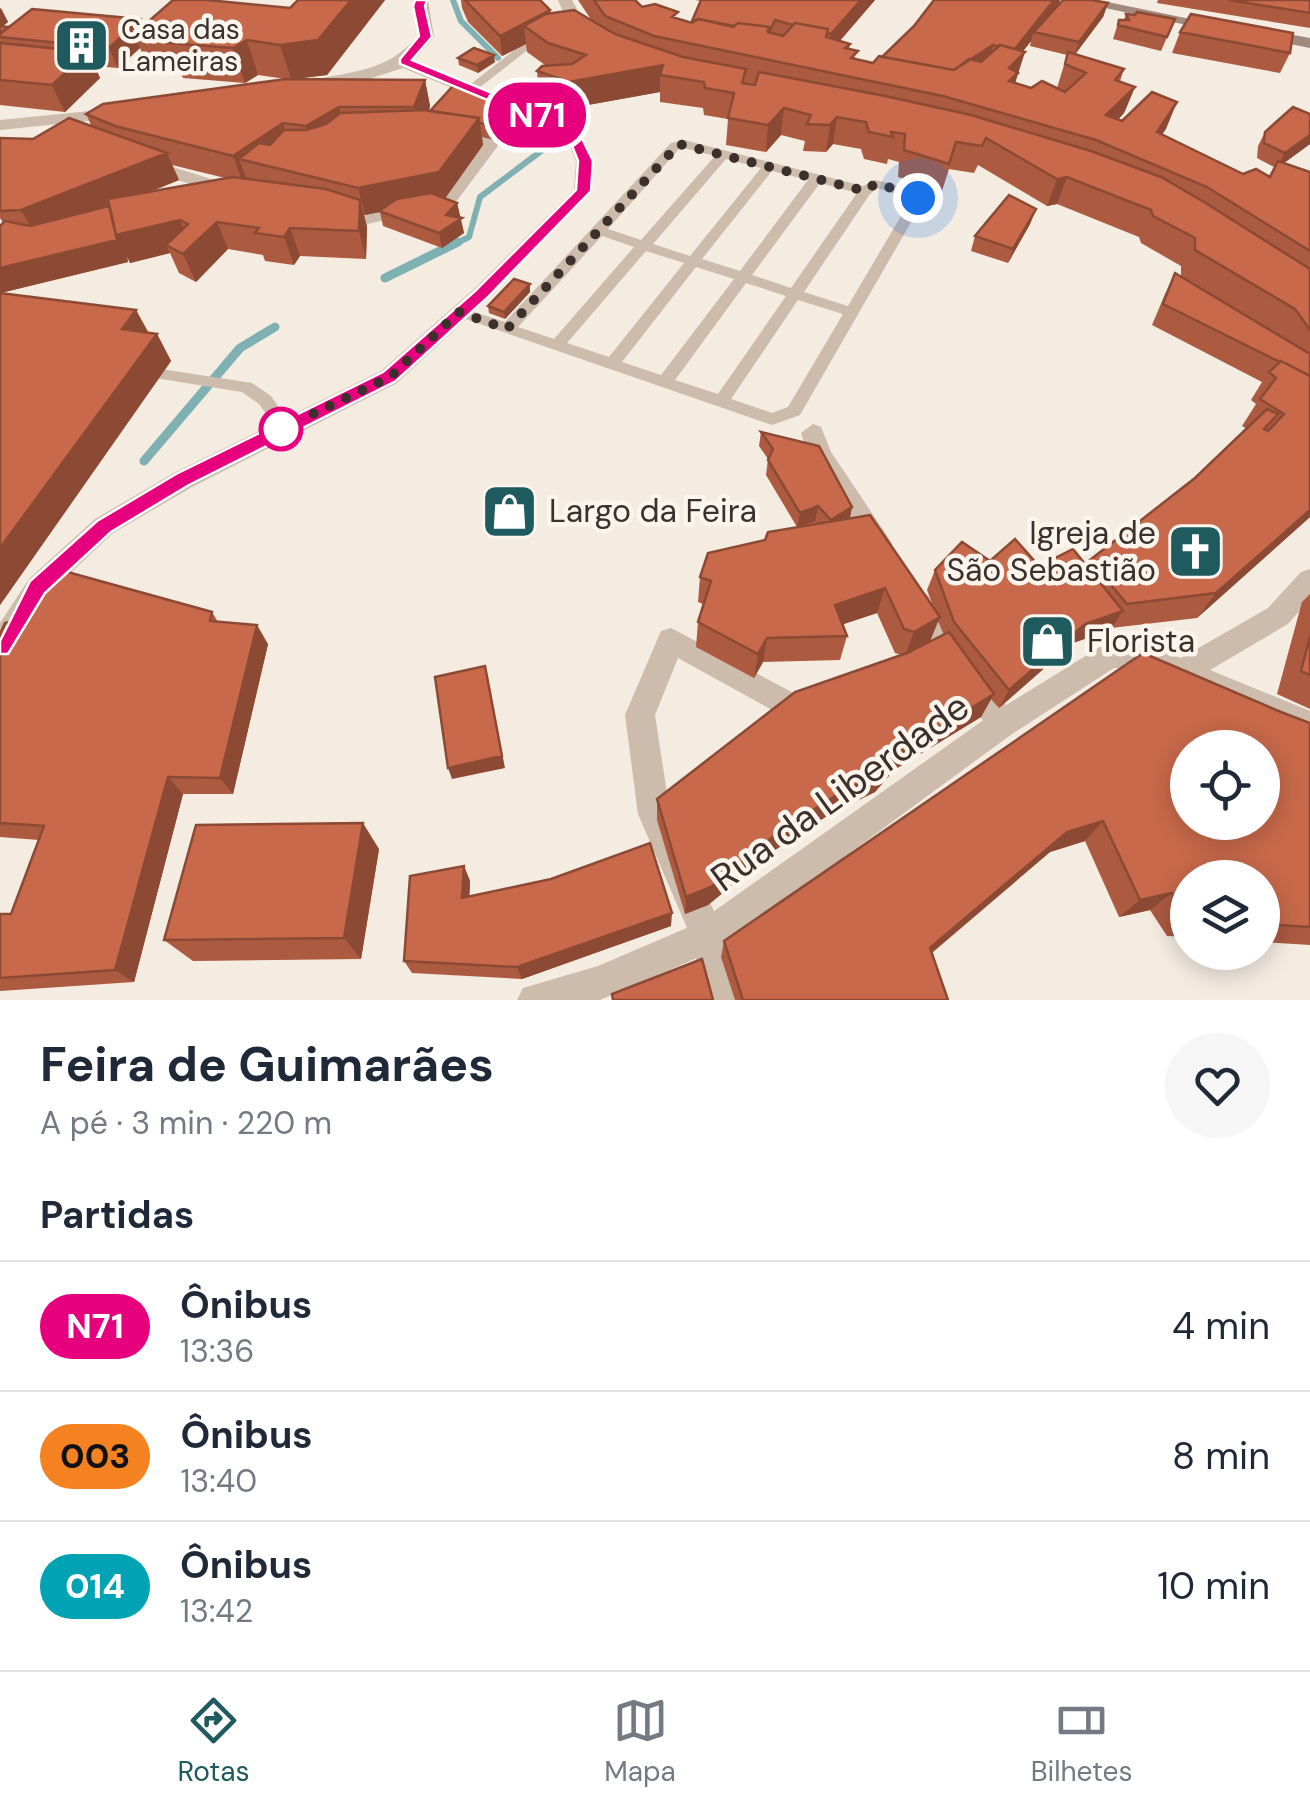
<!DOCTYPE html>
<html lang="pt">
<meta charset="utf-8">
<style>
body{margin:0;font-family:"DM Sans",sans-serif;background:#f6f6f7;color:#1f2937;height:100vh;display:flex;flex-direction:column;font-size:38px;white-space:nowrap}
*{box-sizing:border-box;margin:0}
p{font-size:32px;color:#747a83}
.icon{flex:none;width:55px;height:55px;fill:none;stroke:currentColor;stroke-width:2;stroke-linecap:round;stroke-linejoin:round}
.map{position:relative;height:1000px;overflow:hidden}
.details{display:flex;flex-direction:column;background:#fff;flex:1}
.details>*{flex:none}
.badge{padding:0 20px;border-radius:32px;font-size:35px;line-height:65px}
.tools{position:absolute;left:1170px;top:730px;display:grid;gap:20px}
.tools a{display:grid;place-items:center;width:110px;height:110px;border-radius:50%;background:#fff;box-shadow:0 5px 25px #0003;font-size:50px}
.you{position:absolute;width:50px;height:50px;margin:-25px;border:8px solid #fff;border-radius:50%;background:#1a73e8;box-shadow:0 0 0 15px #1a73e833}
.map>.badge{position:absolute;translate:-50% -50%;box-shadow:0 0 0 5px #fff}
h2{padding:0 40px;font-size:38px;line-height:90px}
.round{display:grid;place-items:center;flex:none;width:105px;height:105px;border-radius:52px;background:#f6f6f7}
.overview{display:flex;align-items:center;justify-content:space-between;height:170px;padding:0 40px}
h1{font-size:48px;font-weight:700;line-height:75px}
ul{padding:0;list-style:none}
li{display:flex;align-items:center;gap:30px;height:130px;padding:0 40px;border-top:2px solid #e0e1e3}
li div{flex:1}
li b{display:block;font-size:38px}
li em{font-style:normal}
li .badge{min-width:110px;font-weight:700;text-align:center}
.dock{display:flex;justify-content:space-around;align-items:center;height:140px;border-top:2px solid #e0e1e3;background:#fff;font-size:28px;color:#747a83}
.dock a{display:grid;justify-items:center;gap:5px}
.dock .active{color:#1f5a5e}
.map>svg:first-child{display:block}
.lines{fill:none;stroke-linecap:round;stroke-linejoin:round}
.stream-far1{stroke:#7fb0b2;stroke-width:6}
.stream{stroke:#7fb0b2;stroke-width:9}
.service{fill:#cdbbac;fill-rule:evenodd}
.pedestrian{fill:#cdbbac;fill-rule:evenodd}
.minor{fill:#cdbbac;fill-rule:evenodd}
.secondary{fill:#a18a7d;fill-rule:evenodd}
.wall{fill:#ac5a40;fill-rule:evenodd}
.shaded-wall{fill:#8c4a34}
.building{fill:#c8694b;stroke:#8c4a34;stroke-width:2.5;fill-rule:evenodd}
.line{fill:#e6007e;stroke:#fff;stroke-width:2.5}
.walk{stroke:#3b302b;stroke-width:10;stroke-dasharray:0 18}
.stop-dot{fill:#fff;stroke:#e6007e;stroke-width:5}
.labels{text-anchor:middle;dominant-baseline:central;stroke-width:9;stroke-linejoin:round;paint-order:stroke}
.far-poi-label{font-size:28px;fill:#3b302b;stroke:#fbf5ee;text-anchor:start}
.poi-label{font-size:32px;fill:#3b302b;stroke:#fbf5ee;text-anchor:start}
.near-street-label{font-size:38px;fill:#3b302b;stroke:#fbf5ee}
</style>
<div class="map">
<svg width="1310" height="1000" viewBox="0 0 1310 1000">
<rect width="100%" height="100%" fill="#f4ebe1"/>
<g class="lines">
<!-- stream-far1 -->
<path class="stream-far1" d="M453,0L461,21L498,58
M453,245L469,237L480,197L545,148"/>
<!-- stream -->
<path class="stream" d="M385,278L458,242
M144,461L240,348L275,327"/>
<!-- service -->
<path class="service" d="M546,35L550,36V40L529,49L475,91H467V87L521,45Z
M684,140L863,186L875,180L917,190L925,198L800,415L772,425L454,315L452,312L459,307L505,322L671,143ZM684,148L715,156L641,240L608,229L679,149ZM726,159L761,168L690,256L653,244ZM772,171L808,180L740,271L702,259ZM820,183L857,193L791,288L752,275ZM877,188L911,199L848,306L804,292L870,194ZM602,236L634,247L554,339L518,327ZM646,251L684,263L609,357L567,343ZM696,267L734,279L661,375L622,362ZM746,283L786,296L718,394L675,380ZM798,300L843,314L788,407L772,413L731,399Z
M161,369L252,383L271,396L293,428L291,432H279L259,404L242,392L155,378L153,374L155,370Z"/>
<!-- pedestrian -->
<path class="pedestrian" d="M813,424L821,427L831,452L888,537L892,544L888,551L879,554L870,551L811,460L801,433Z
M918,592L928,595L1012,714L1017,724L1012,734L1002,738L992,734L908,611L904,603L908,595Z
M671,628L801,697L806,706L801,715L791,719L781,715L678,658L655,715L670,813L725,936L742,1000H706L691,937L638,814L625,715L661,631Z"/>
<!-- minor -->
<path class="minor" d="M414,0H428L434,37L414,60L578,127L594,161L592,191L488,299L397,383L192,487L113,533L47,595L10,656L0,659V623L29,579L95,519L174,473L381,371L474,289L574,190L576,161L565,134L403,68L350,85L312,88V80C356,71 387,71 418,36Z
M558,0H572L586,26L598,36L596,39C573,41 566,17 558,0Z
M120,108L126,109V117L0,130V120Z
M448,130L497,139L500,143L453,206L367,224L324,215L321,211L331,205L367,212L440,198L479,146L442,139L439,135Z
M147,159L240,188L242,192L233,198L141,168V160Z
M1310,569V599L1288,624L1210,670L1310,711V739L1144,668H1114L1012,734L720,948L600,1000H517L523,988L598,966L696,924L992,714L1100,647L1145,644L1181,658L1268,608L1301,572Z"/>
<!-- secondary -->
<path class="secondary" d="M1066,0H1098L1229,27L1221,32Z
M1260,29L1310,38V48L1255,37L1252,34Z"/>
</g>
<!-- wall -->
<path class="wall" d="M173,0H207L290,8L298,0H385L327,75L295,79L425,80L430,106L429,111H430L453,86L508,102L509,116L494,140L482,137L483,145L445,198L457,203L464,233L442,248L383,226L380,212L364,215L367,227L366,259L300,256L294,265L265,261L263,255L228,249L196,282L179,273L170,253L130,263L127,256L128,262L1,293L136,310L148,333L157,334L171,361L0,605V226L3,223L0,218V138L33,139L69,118L92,127L86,114L103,104L286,79L258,75L245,83L183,78L180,72L148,68L140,48L118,68L95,66L100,78L65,112L0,105V8L8,22L2,27H8L32,9L140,19L143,26ZM172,165L225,178L152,191L179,180Z
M461,0H540L550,10L551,13L592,21L578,0H635L642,7L692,23L701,1L695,0H875L840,41L850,44L849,49L856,59L873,63L882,57L1060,0L1058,5L1108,3L1103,17L1075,54L1124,69L1120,81L1135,87L1124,113L1118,120L1122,121L1177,102L1162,134L1243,174L1269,176L1274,167L1257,158L1258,146L1265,132L1310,144L1284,163L1310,172V517L1197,618L1111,628L1110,630L1073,643L999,708L991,699L981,717L894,770L875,792L830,814L775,850L708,905L685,914L657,820V799L901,655L895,653L877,613L843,624L847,636L840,660L763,662L754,678L696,647L698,622L703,604L698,602L700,577L765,540L797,527L766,475L768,459L759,446L761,432L852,507L850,518L934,608L927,590L935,570L990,561L1039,566L1086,565L1090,560L1195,478L1247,429L1242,426L1256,404L1251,400L1262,382L1152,325L1165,294L1175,273L1181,276V266L1141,243L1139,237L1057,204L1047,206L978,165L974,173L949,169L942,191L898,177L899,162L888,159L887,164L864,159L861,149L833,144L826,152L803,151L805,141L781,135L766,152L726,145L728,119L704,115L703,108L660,102V92L571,108L539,98L537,71L545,65L527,52L526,44L502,56L468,22L462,8ZM1031,41L1030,46L1067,55L1057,88H1031L1015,83L1023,51ZM938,621L944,635L930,641Z
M1158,0H1310V28L1157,3Z
M1126,14L1175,19L1161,51L1113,39L1119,20H1124Z
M1180,32L1290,53L1280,73L1172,53Z
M458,58L495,62L478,73L459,65Z
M1036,209L1030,224L1008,263L971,251L975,236Z
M530,292L505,319L489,313L488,306Z
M1310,594V709L1277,694L1302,602Z
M212,612L218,622L268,644L233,794H183L134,982L0,991V914H11L39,840L0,837V634Z
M1281,712L1310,723V945L1262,942V878H1188V937L1167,936L1150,910L1119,917L1085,841L1050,852L932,953L948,1000H735L721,957L724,941Z
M379,849L361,959L193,961L164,940Z
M464,866L470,881L469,896L551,879L671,926L522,979L412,973L404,961Z"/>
<!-- shaded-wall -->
<path class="shaded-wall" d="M351,0H385L327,75L291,79L280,45Z
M861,0H875L828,54L831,34Z
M1054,0H1060L1057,9L1034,32L1031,41L1013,64L1025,52L1010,99L1002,107L1014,51Z
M1108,3L1103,17L1074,56L1079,42Z
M1,8L8,22L0,28V9Z
M550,10L552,31L524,26L526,44L502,56L500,36Z
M140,19L146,35L134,34L140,48L118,68L109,48Z
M247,40L258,75L245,83L233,48Z
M993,45L988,66L949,73Z
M88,52L100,78L65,112L52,85Z
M494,55L495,62L478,73L477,65Z
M663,65L660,75V92L571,108L569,82Z
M425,80L430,106L420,134L414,107Z
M1135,87L1124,113L1096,142L1106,115Z
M508,102L509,116L494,140L492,125Z
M1177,102L1166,129L1145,159L1157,132Z
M339,107L346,134L314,153L306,126Z
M784,108L781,135L766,152L768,125Z
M837,117L833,144L826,152L830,125Z
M479,118L483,145L444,200L379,211L380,212L365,215L358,188Z
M283,123L292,150L239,159L247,180L243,183L233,156Z
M1310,135V144L1277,168L1285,153Z
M167,153L179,180L110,208L180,220L191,246L217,222L228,249L196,282L183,254L166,245L170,253L130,263L127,256L128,262L0,293V268L37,237L21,210Z
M1067,177L1057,204L1047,206L1057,179Z
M360,200L367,227L366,259L359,231Z
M457,203L464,233L442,248L439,233L446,215Z
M1036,209L1030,224L1008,263L1013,249Z
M290,228L300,256L294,265L284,237Z
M530,284V292L505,319L504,312Z
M136,310L151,337L122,329Z
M157,334L171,361L0,605V548Z
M818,506L815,521L797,527L800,513Z
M852,507L849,521L828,534L831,520Z
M1310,510V517L1197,618L1216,593Z
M885,588L877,613L829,629L835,605Z
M1123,611L1110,630L1073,643L999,708L1009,690L1085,624Z
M940,617L930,641L905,656L914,632Z
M257,625L268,644L233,794L220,778Z
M767,638L763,662L754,678L758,654Z
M485,666L505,768L452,779L448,768Z
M994,694L981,717L894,770L875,792L830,814L775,850L708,905L685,914L686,897L780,831L904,749Z
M168,777L183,794L134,982L115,970Z
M1103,821L1085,841L1050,852L918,964L930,948L1067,832Z
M363,823L379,849L361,959L344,938Z
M464,866L470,881L469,911L462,898Z
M1172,893L1150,910L1119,917L1140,900Z
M672,913L671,926L522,979L517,967Z"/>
<!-- building -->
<path class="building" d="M173,0H207L290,8L298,0H351L318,40L280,45L247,40L233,48L169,43L173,38L134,34Z
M465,0H540L550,10L500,36Z
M594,0H635L642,7L655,4L678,12L672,17L692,23L699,19L733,27L738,23L769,27L768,32L783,36L795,23L828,29L826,37L850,44L845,48L858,51L851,58L873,63L879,56L954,70L969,59L981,62L1000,45L1025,52L1009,68L1018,73L1009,81L1031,88L1042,81L1065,92L1086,73L1065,64L1068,52L1124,69L1115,80L1135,87L1106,115L1122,121L1152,92L1177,102L1157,132L1243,174L1256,169L1270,177L1278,161L1310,172V251L1207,187L1096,140L943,96L654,36L605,16Z
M701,0H861L831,34L827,33L828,29L795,23L793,25L775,20L770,30H768L769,27L738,23L734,26L699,19L692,21Z
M934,0H1054L1015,49L1000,45L998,47L993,45L954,70L882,57L914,26Z
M1063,0H1091L1108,3L1079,42L1034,32Z
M1229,0H1310V13Z
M32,9L140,19L109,48L0,37V34Z
M574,10L615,34L683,57L746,69L742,83L755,85L759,72L885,96L971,115L1091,151L1161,177L1204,202L1310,269V330L1295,309L1195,250V238L1153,216L1151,210L1067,177L1057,179L986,138L982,146L956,142L949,164L904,150L905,134L891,132L893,137L869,132L866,122L837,117L830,125L807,124L811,115L784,108L768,125L728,118L734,93L705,88L704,82L660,75L663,65L569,82L537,71L542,66L572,64L586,55L548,43L524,26L546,14Z
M1137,12L1175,19L1167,37L1118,25L1119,20H1129L1126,14L1135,15Z
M1191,14L1293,33L1290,53L1180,32Z
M0,26L8,27L0,34Z
M0,43L88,52L52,85L0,80Z
M474,48L494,55L477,65L458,58Z
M286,79L425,80L414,107H339L306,126L283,123L233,156L115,126L86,114L103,104Z
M453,86L508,102L492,125L479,123V118L430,111Z
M1293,107L1310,114V135L1285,153L1264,143L1265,132Z
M425,110L479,118L439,172L358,188L239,159L259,143L270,145L284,130H306L326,124L340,113Z
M69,118L167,153L21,210L0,211V138L33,139Z
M233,177L326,189L360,200L359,231L290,228L284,237L255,233L259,228L217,222L183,254L166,245L188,224L180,220L116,235L108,199Z
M431,193L457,203L446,215L462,218L439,233L379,211L397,199Z
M1009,195L1036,209L1013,249L975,236Z
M109,206L117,240L0,268V226L5,221L30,226Z
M1175,273L1310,354V376L1281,361L1280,362L1163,304Z
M514,279L530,284L504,312L488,306Z
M0,293L136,310L122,329L157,334L0,548Z
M1281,361L1310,376V510L1216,593L1127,604L1090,560L1195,478L1267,409L1278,414L1264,429L1268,431L1284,414L1260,399L1276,378L1269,372Z
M761,432L819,446L852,507L831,520L818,506L800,513L768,460L773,449Z
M870,515L940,617L914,632L904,629L885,588L835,605L847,636L767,638L758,654L698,622L711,581L700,577L708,553L765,540L768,532Z
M1015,539L1039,566L1073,549L1123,611L1085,624L1009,690L954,622L935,570L962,542L990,561Z
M53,568L212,612L210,621L257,625L220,778L168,777L115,970L0,978V914H11L44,826L0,823V634L5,623L25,618Z
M949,632L994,694L904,749L884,771L838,794L780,831L711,887L686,897L657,799L795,692L907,653Z
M1310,636V675L1301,671Z
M1143,653L1281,712L1310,723V927L1262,924V878H1188V916L1172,893L1140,900L1103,821L1067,832L930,948L948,1000H743L724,941ZM1188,748H1262V822H1188Z
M485,666L502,756L448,768L435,677Z
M363,823L344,938L164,940L196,825Z
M650,843L672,913L517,967L404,961L410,876L464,866L462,898L551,879Z
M702,959L713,1000H613L612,994Z"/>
<!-- line -->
<path class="line" d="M415,0H427L425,6L432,37L412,60L577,128L593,161L591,191L487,298L396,381L189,485L111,532L45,593L8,654H0V641L30,581L97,521L176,474L383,372L475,291L576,190L578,161L567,133L400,64V59L419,36L413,6Z"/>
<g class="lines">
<!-- walk -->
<path class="walk" d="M281,429L390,377L459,312L507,329L679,144L865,191L875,184L912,193L918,198"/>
</g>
<!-- icons -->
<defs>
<symbol id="building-square" viewBox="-11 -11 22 22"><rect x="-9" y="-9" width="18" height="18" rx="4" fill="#1f5a5e" stroke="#fbf5ee"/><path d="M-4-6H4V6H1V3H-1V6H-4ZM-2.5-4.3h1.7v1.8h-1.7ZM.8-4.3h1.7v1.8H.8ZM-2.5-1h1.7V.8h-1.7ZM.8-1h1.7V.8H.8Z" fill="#fff"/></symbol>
<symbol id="shop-square" viewBox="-11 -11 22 22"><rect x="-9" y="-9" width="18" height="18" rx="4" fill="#1f5a5e" stroke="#fbf5ee"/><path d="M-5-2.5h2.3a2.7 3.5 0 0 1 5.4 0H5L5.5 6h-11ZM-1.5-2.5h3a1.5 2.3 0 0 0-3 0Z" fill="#fff"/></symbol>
<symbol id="church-square" viewBox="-11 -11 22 22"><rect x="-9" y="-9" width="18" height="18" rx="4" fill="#1f5a5e" stroke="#fbf5ee"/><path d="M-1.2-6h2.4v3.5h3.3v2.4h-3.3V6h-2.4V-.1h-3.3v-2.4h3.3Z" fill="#fff"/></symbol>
</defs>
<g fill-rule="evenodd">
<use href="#building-square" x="50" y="14" width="63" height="63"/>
<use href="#shop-square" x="478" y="480" width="63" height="63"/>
<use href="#church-square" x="1164" y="520" width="63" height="63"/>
<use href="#shop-square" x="1016" y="610" width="63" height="63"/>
</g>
<!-- markers -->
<circle class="stop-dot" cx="281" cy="429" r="20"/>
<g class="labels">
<!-- far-poi labels -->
<g class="far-poi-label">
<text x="121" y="29">Casa das<tspan x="121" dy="32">Lameiras</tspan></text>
</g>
<!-- poi labels -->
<g class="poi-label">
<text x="549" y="511">Largo da Feira</text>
<text x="1156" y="533" text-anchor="end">Igreja de<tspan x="1156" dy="37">São Sebastião</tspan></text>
<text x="1087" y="641">Florista</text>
</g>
<!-- near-street labels -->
<g class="near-street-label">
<text transform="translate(840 792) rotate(-36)">Rua da Liberdade</text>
</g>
</g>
</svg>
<div class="tools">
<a><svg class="icon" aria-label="locate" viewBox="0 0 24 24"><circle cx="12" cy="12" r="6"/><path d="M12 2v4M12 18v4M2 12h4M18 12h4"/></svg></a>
<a><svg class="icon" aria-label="layers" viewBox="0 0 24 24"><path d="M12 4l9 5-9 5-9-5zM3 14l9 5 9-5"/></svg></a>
</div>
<div class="you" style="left:918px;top:198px"></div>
<b class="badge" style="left:537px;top:115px;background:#e6007e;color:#fff">N71</b>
</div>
<section class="details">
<div class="overview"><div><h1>Feira de Guimarães</h1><p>A pé · 3 min · 220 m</p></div><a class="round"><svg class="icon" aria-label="heart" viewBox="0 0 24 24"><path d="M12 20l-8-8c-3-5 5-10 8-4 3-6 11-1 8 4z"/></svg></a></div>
<h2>Partidas</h2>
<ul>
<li><span class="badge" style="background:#e6007e;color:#fff">N71</span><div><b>Ônibus</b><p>13:36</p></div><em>4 min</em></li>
<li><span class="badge" style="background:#f58220;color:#111">003</span><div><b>Ônibus</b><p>13:40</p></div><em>8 min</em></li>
<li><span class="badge" style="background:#00a3b4;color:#fff">014</span><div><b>Ônibus</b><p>13:42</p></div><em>10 min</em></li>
</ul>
</section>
<nav class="dock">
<a class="active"><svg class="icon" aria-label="directions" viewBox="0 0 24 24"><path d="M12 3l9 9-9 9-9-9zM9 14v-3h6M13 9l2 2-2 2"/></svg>Rotas</a>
<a><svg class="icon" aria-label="map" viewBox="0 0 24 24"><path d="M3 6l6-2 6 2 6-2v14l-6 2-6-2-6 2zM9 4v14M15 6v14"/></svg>Mapa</a>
<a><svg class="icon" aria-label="tickets" viewBox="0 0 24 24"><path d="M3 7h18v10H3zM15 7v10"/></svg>Bilhetes</a>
</nav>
